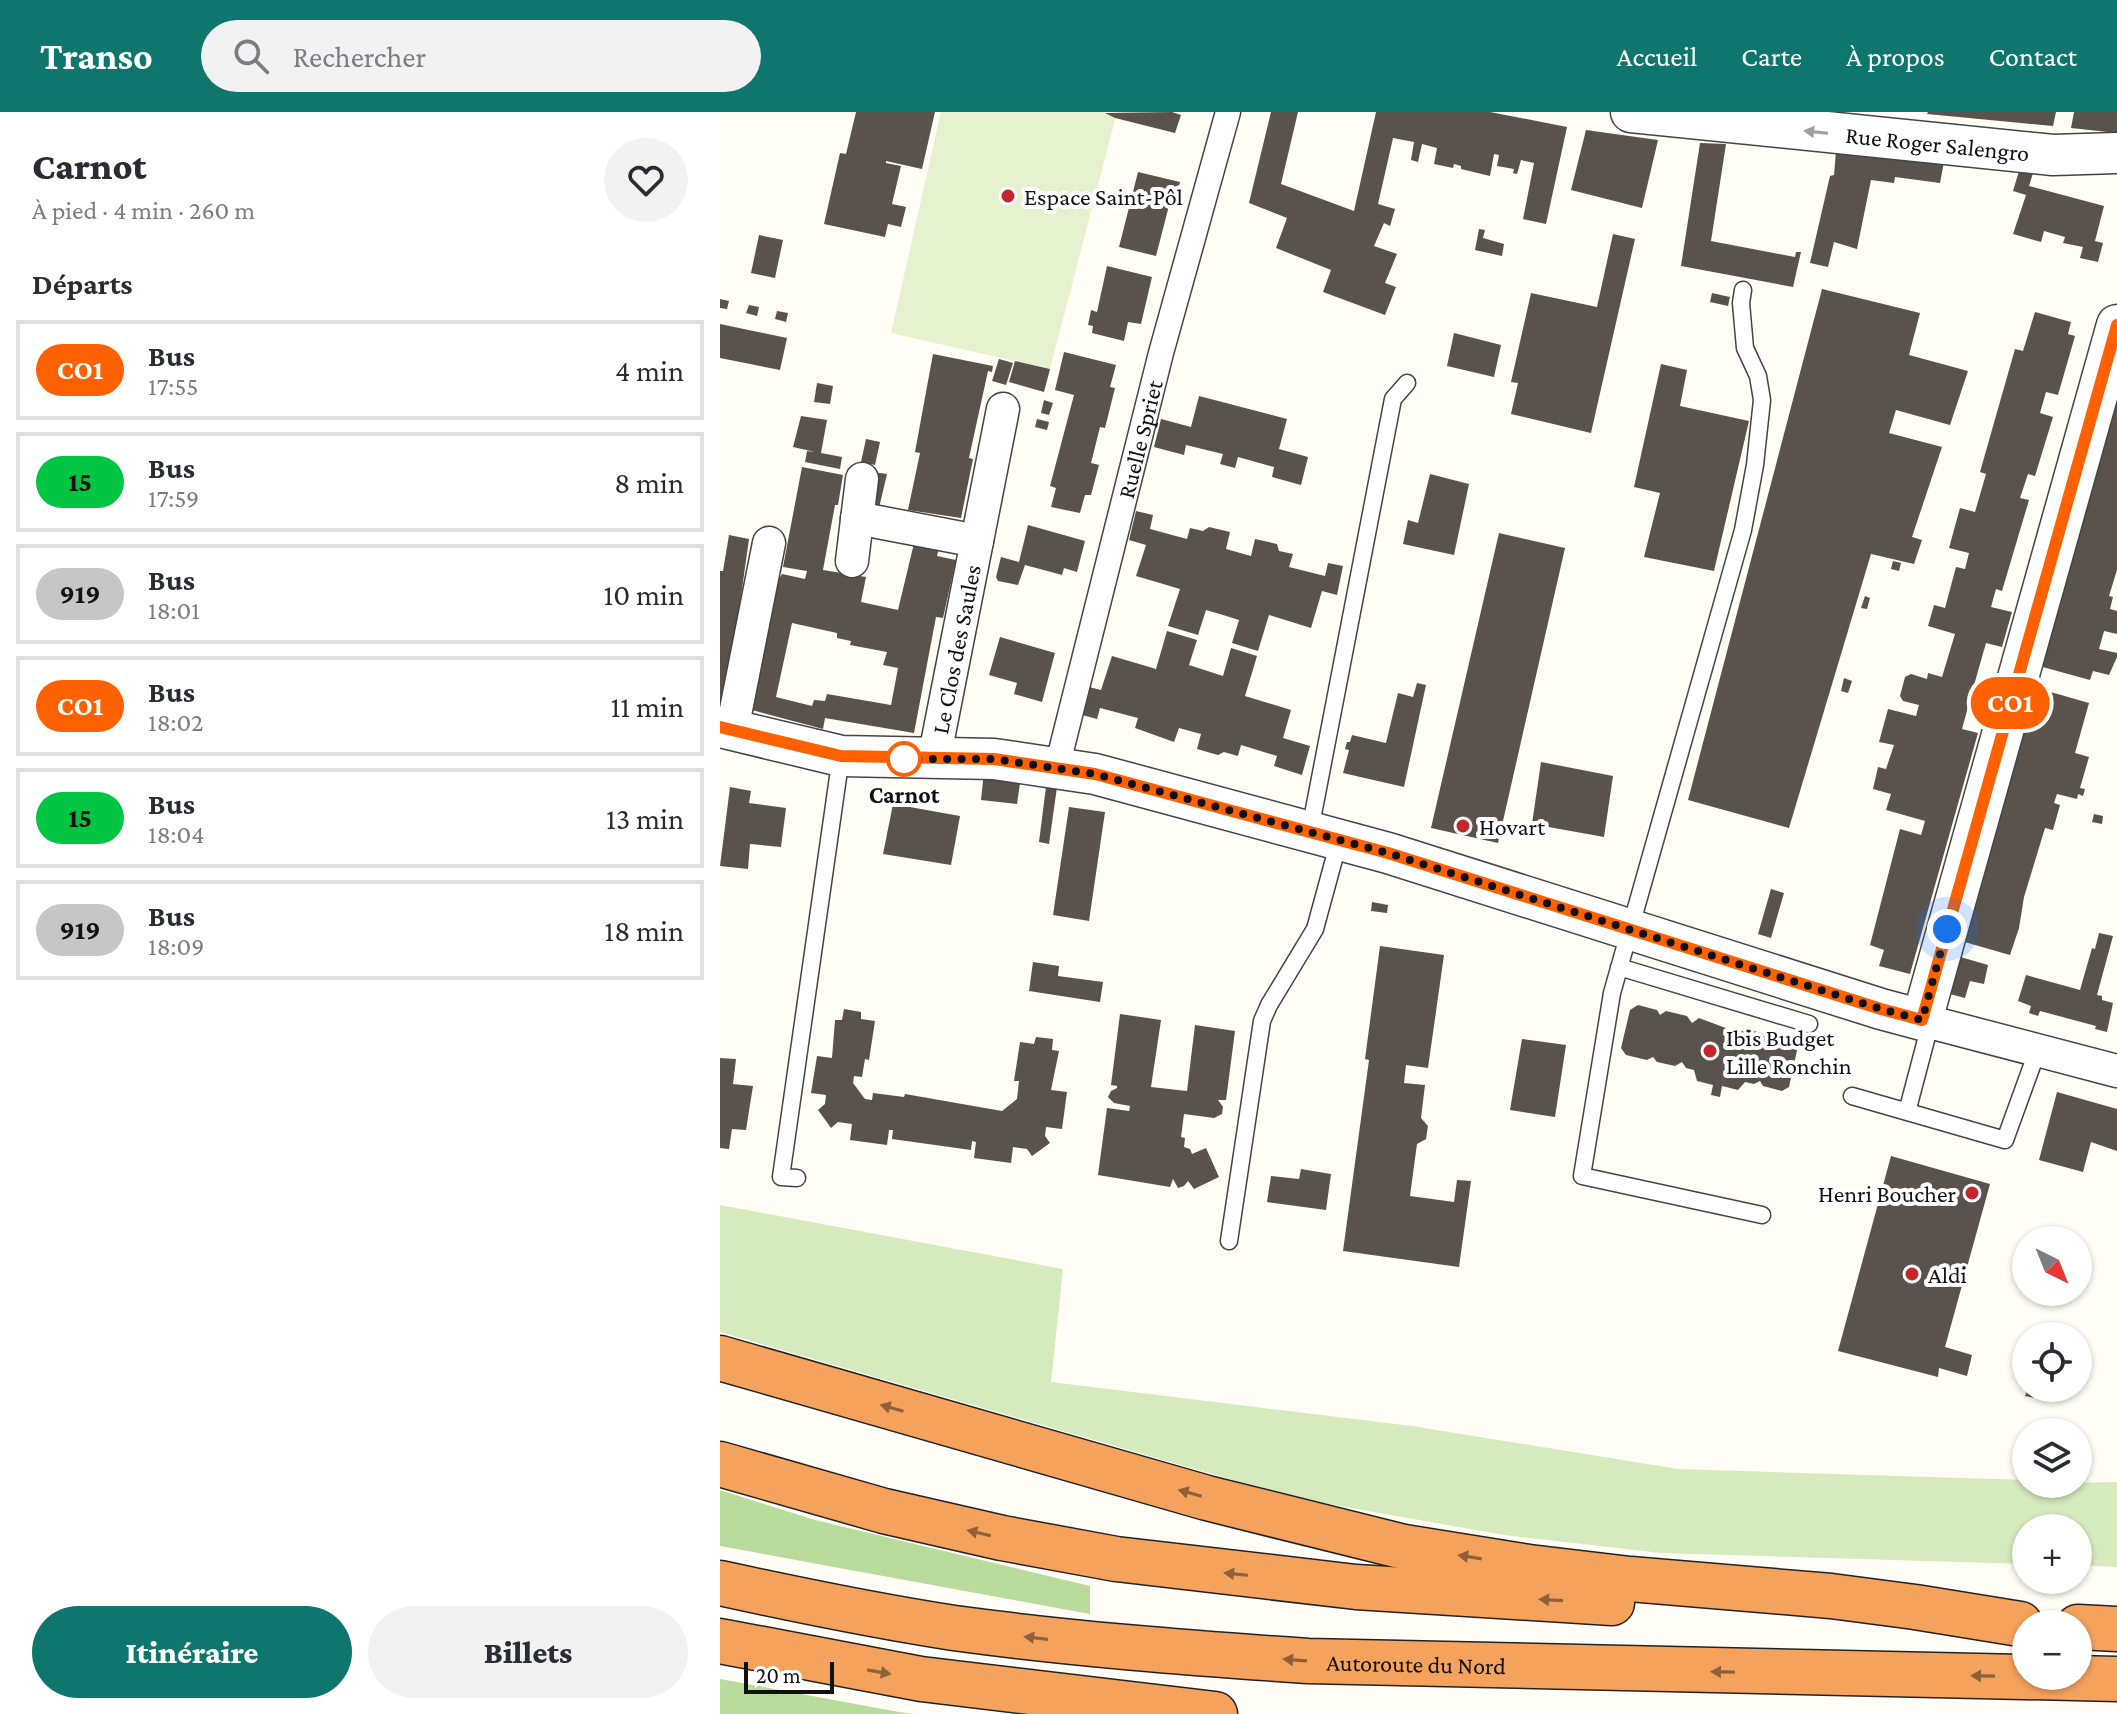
<!DOCTYPE html>
<html lang="fr">
<meta charset="utf-8">
<style>
body{margin:0;font-family:"Crimson Pro",serif;background:#f2f2f3;color:#2b2b33;height:100vh;display:flex;flex-direction:column;font-size:30px;white-space:nowrap}
*{box-sizing:border-box;margin:0}
p{font-size:26px;color:#7c7c81}
.icon{flex:none;width:44px;height:44px;fill:none;stroke:currentColor;stroke-width:2;stroke-linecap:round;stroke-linejoin:round}
.map{position:relative;flex:1;overflow:hidden}
.details{display:flex;flex-direction:column;background:#fff;width:720px}
.details>*{flex:none}
.badge{padding:0 16px;border-radius:26px;font-size:28px;line-height:52px}
.needle{width:52px;rotate:137deg}
.controls{position:absolute;left:1292px;top:1114px;display:grid;gap:16px}
.controls a{display:grid;place-items:center;width:80px;height:80px;border-radius:50%;background:#fff;box-shadow:0 2px 6px #0004;font-size:40px}
.scale{position:absolute;left:24px;bottom:20px;width:90px;box-sizing:border-box;padding-left:8px;border:4px solid #111;border-top:0;font-size:22px;line-height:28px;white-space:nowrap;color:#111;-webkit-text-stroke:6px #fff;paint-order:stroke}
.you{position:absolute;width:40px;height:40px;margin:-20px;border:6px solid #fff;border-radius:50%;background:#1a73e8;box-shadow:0 0 0 12px #1a73e833}
.map>.badge{position:absolute;translate:-50% -50%;box-shadow:0 0 0 4px #fff}
h2{padding:0 32px;font-size:30px;line-height:72px}
.round{display:grid;place-items:center;flex:none;width:84px;height:84px;border-radius:42px;background:#f2f2f3}
.summary{display:flex;align-items:center;justify-content:space-between;height:136px;padding:0 32px}
h1{font-size:38px;font-weight:800;line-height:60px}
.button{display:flex;gap:16px;margin-top:auto;padding:16px 32px}
.button a{flex:1;height:92px;border-radius:48px;background:#0f766e;color:#fff;font-size:32px;font-weight:800;line-height:92px;text-align:center}
.button a+a{background:#f2f2f3;color:#2b2b33}
ul{padding:0;list-style:none}
li{display:flex;align-items:center;gap:24px;height:100px;margin:0 16px 12px;padding:0 16px;border:4px solid #e1e1e2;border-radius:0px}
li div{flex:1}
li b{display:block;font-size:30px}
li em{font-style:normal}
li .badge{min-width:88px;font-weight:700;text-align:center}
header{display:flex;align-items:center;gap:48px;box-sizing:border-box;height:112px;padding:0 40px;background:#0f766e;color:#fff}
header strong{font-size:38px}
nav{display:flex;gap:44px;margin-inline-start:auto;font-size:28px}
.search{width:560px;height:72px;background:#f2f2f3;display:flex;align-items:center;gap:20px;box-sizing:border-box;padding:0 28px;border-radius:44px;color:#7c7c81;font-size:30px}
main{display:flex;flex:1;min-height:0}
.map>svg:first-child{display:block}
.green{fill:#d5ebbd}
.forest{fill:#b9dc9c}
.pitch{fill:#e6f2cf}
.building{fill:#5a524d;fill-rule:evenodd}
.lines{fill:none;stroke-linecap:round;stroke-linejoin:round}
.service-casing{stroke:#444;stroke-width:19}
.pedestrian-casing{stroke:#444;stroke-width:27}
.minor-casing{stroke:#444;stroke-width:35}
.tertiary-casing{stroke:#444;stroke-width:43}
.motorway-casing{stroke:#222;stroke-width:47}
.service{stroke:#fff;stroke-width:16}
.pedestrian{stroke:#fff;stroke-width:24}
.minor{stroke:#fff;stroke-width:32}
.tertiary{stroke:#fff;stroke-width:40}
.motorway{stroke:#f5a25d;stroke-width:44}
.oneway{fill:#a0a0a0}
.oneway2{fill:#8e613b}
.line-casing{stroke:#fff;stroke-width:18}
.line{stroke:#ff6000;stroke-width:12}
.walk{stroke:#111;stroke-width:8;stroke-dasharray:0 14.4}
.poi-dot{fill:#c4262e;stroke:#fff;stroke-width:3}
.stop-dot{fill:#fff;stroke:#ff6000;stroke-width:4}
.labels{text-anchor:middle;dominant-baseline:central;stroke-width:8;stroke-linejoin:round;paint-order:stroke}
.street-label{font-size:24px;fill:#111;stroke:#fff}
.poi-label{font-size:24px;fill:#111;stroke:#fff;text-anchor:start}
.stop-label{font-size:24px;font-weight:bold;fill:#111;stroke:#fff}
</style>
<header>
<strong>Transo</strong>
<div class="search"><svg class="icon" aria-label="search" viewBox="0 0 24 24"><circle cx="10" cy="10" r="6"/><path d="M15 15l6 6"/></svg>Rechercher</div>
<nav><a>Accueil</a><a>Carte</a><a>À propos</a><a>Contact</a></nav>
</header>
<main>
<section class="details">
<div class="summary"><div><h1>Carnot</h1><p>À pied · 4 min · 260 m</p></div><a class="round"><svg class="icon" aria-label="heart" viewBox="0 0 24 24"><path d="M12 20l-8-8c-3-5 5-10 8-4 3-6 11-1 8 4z"/></svg></a></div>
<h2>Départs</h2>
<ul>
<li><span class="badge" style="background:#ff6000;color:#fff">CO1</span><div><b>Bus</b><p>17:55</p></div><em>4 min</em></li>
<li><span class="badge" style="background:#00c543;color:#111">15</span><div><b>Bus</b><p>17:59</p></div><em>8 min</em></li>
<li><span class="badge" style="background:#c6c6c6;color:#111">919</span><div><b>Bus</b><p>18:01</p></div><em>10 min</em></li>
<li><span class="badge" style="background:#ff6000;color:#fff">CO1</span><div><b>Bus</b><p>18:02</p></div><em>11 min</em></li>
<li><span class="badge" style="background:#00c543;color:#111">15</span><div><b>Bus</b><p>18:04</p></div><em>13 min</em></li>
<li><span class="badge" style="background:#c6c6c6;color:#111">919</span><div><b>Bus</b><p>18:09</p></div><em>18 min</em></li>
</ul>
<div class="button"><a>Itinéraire</a><a>Billets</a></div>
</section>
<div class="map">
<svg width="1397" height="1602" viewBox="0 0 1397 1602">
<rect width="100%" height="100%" fill="#fffdf5"/>
<!-- green -->
<path class="green" d="M0,1093L343,1157L331,1270L692,1314L958,1357L1306,1368V1372L1397,1370V1455L1358,1453V1416H1306V1452L941,1441L784,1423L575,1386L0,1220Z"/>
<!-- forest -->
<path class="forest" d="M0,1378L95,1408L370,1474V1502L0,1434Z
M0,1567L179,1600L193,1602H0Z"/>
<!-- pitch -->
<path class="pitch" d="M221,0H383L396,4L330,257L171,221Z"/>
<!-- building -->
<path class="building" d="M136,0H215L202,57L166,49V51L181,54L172,92L186,95L181,115L168,112L165,125L104,112L120,41L126,42Z
M452,0L461,3L455,21L395,6L385,1Z
M551,0H578L561,72L634,99L656,0H770L847,15L826,112L803,107L814,51L801,48L797,62L793,61L794,57L777,54L779,43L774,42L770,64L741,57V54L734,52L733,56L714,52L717,36L702,32L698,50L691,48L694,30L673,26L658,92L675,97L670,114L664,111L654,134L677,142L665,171L676,175L665,203L603,180L611,158L556,136L567,106L529,91Z
M1208,0H1336L1333,14L1207,2Z
M1354,0H1397V21L1351,16Z
M866,18L938,28L922,96L851,78Z
M980,31L1006,32L991,129L1075,145L1076,140H1081L1073,175L961,154Z
M1116,39L1224,50L1220,71L1175,65L1174,71L1151,68L1137,137L1114,130L1108,155L1090,151L1110,64L1114,63Z
M1299,59L1313,61L1309,74L1384,94L1375,129L1383,131L1378,150L1360,146L1363,135L1343,131L1345,125L1324,119L1321,130L1293,122L1306,83L1293,79Z
M418,60L460,70L456,88L451,86L436,144L399,135Z
M759,117L765,118L763,126L784,132L782,144L755,138Z
M893,122L915,127L871,321L791,302L798,271L791,270L811,181L877,195Z
M39,123L63,128L55,166L31,161Z
M387,154L432,165L421,212L408,210L404,229L372,221L373,214L368,213L371,198L377,200Z
M1102,177L1200,201L1189,243L1248,259L1230,313L1176,298L1169,321L1222,335L1192,425L1202,428L1194,452L1151,442L1069,716L968,688Z
M992,181L1010,185L1008,194L990,190Z
M0,187L9,189L7,197L0,196Z
M29,193L39,195L37,204L26,201Z
M57,199L68,201L66,210L55,207Z
M1315,200L1351,210L1348,222L1355,224L1338,283L1326,280L1320,301L1333,305L1315,364L1308,362L1300,386L1309,388L1282,479L1276,477L1271,495L1292,500L1282,535L1266,531L1258,559L1242,617L1258,621L1190,862L1159,854L1164,838L1150,833L1180,717L1201,723L1205,709L1166,698L1171,682L1153,677L1158,655L1166,657L1174,633L1159,630L1168,597L1196,604L1199,593L1183,589L1180,584L1185,565L1191,562L1207,567L1208,561L1222,565L1235,522L1208,514L1214,493L1225,496L1236,455L1245,457L1249,441L1229,436L1240,396L1255,400L1266,362L1260,360L1295,237L1303,239Z
M0,212L67,226L60,258L0,246Z
M734,221L781,233L774,265L727,254Z
M344,240L396,253L390,275L395,276L385,316L380,315L371,351L379,353L371,383H365L360,401L331,395L336,376L330,374L354,283L335,278Z
M213,242L273,254L272,260L268,259L249,346L253,347L241,406L188,398L200,341L195,340Z
M279,247L293,251L286,273L272,269Z
M295,249L330,257L324,280L289,270Z
M941,252L967,258L960,294L1029,309L994,459L924,445L940,381L914,375Z
M97,271L113,274L110,292L94,290Z
M1397,280V458L1389,484L1393,485L1390,497L1397,499V522L1384,519L1379,537L1397,541V545L1389,563L1373,559L1370,568L1319,554Z
M479,284L567,307L559,337L588,345L581,373L552,365L554,355L518,345L515,356L500,352L503,342L466,333L464,343L434,335L441,307L471,315Z
M324,288L333,291L329,303L321,301Z
M81,304L107,308L101,341L122,345L120,357L85,350L87,339L95,340L73,335Z
M317,307L329,310L327,318L315,315Z
M146,327L160,330L155,353L141,350Z
M82,355L123,363L118,393H115L103,458L146,465L141,490L178,498L195,427L220,432L217,444L236,448L223,506L216,505L194,621L105,606L103,617L28,597L55,474L62,462L85,467L87,459L63,455ZM72,511L117,521V526L131,529L130,533L167,540L163,553L178,556L171,593L107,582L105,589L94,588L92,594L56,585Z
M153,360L167,362L159,396L145,393Z
M710,362L749,372L734,443L683,432L688,408L698,411Z
M416,399L433,403L430,417L467,427L470,416L483,419L489,415L510,420L506,437L531,444L535,427L557,432L559,439L573,442L569,455L605,464L608,451L623,454L617,483L602,479L591,516L549,503L538,539L512,531L519,508L503,503L486,498L478,523L448,514L460,477L416,464L426,433L409,428Z
M308,413L365,429L357,460L344,456L342,463L305,453L298,473L278,469L276,465L281,445L299,450Z
M779,421L845,436L778,731L711,716Z
M9,423L29,427L6,591L0,589V459H3Z
M1173,449L1181,451L1179,459L1171,457Z
M1145,484L1150,486L1147,497L1141,496Z
M447,519L477,528L469,553L503,564L511,536L537,544L525,584L571,598L563,626L590,634L582,663L554,654L557,644L521,633L518,644L504,640L498,643L477,637L481,622L459,616L454,630L415,616L418,606L380,596L377,607L362,603L369,575L381,578L392,544L436,557Z
M280,525L335,541L322,590L294,582L297,571L269,563Z
M1124,566L1132,569L1128,581L1121,579Z
M697,571L706,573L684,675L623,661L629,638L625,637L627,630H630L632,623L666,631L678,581L693,585Z
M1313,575L1369,591L1355,641L1369,645L1360,676L1365,677L1363,684L1358,682L1357,687L1337,682L1334,691L1340,693L1333,718L1325,716L1304,785L1299,816L1290,843L1241,829Z
M821,650L893,664L884,725L812,712Z
M264,659L301,664L297,692L261,688Z
M327,667L338,668L329,732L319,730Z
M10,675L31,679L29,691L66,696L61,735L30,732L28,757L0,754Z
M173,692L240,704L231,753L163,742Z
M349,695L385,700L369,809L333,803Z
M1374,702L1383,704L1382,712L1372,710Z
M1051,777L1064,781L1051,826L1038,822Z
M652,790L668,793L667,801L651,799Z
M1379,821L1393,824L1377,883L1382,884V888L1393,891L1387,920L1375,917L1376,914L1320,899L1318,904L1309,901L1311,894L1298,889L1306,863L1360,878L1372,836L1375,837Z
M660,834L724,843L708,956L686,953L684,971L705,973L701,1006L708,1014L706,1027L697,1032L690,1084L734,1090L737,1068L751,1069L739,1155L623,1139L649,948L645,947Z
M1237,844L1268,853L1264,872L1250,869L1245,886L1226,881Z
M313,850L339,854L338,864L383,870L380,890L309,879Z
M918,893L937,898L940,903L946,899L967,904L972,911L979,906L1019,921L1026,917L1045,922L1048,927L1054,924L1073,929L1078,934L1069,975L1062,979L1043,974L1040,969L1034,972L1025,970L1018,978L1002,974L1000,985L991,983L993,973L977,969L974,958L966,956L962,950L955,954L937,950L933,945L927,948L906,943L901,936L910,898Z
M124,897L141,900V907L155,909L149,948L145,947L142,965L134,964L133,971L145,987L152,988L153,981L184,985L185,982L282,999L297,987L299,969H294L300,930L314,932L316,925L333,927L332,938L339,939L331,978L347,980L342,1017L326,1015L325,1024L330,1031L312,1044L307,1037L293,1035L291,1051L254,1046L256,1030L252,1029L251,1038L172,1027L173,1018H169L167,1033L130,1028L132,1012L118,1010L111,1016L98,998L105,992L106,983L91,981L97,944L112,946L115,908H122Z
M400,902L441,908L431,975L467,979L475,913L515,919L506,988H498L503,995L502,1002L494,1006L464,1002L461,1025L465,1026L464,1035L470,1037L472,1042L486,1036L499,1065L474,1077L468,1069L464,1074L458,1076L453,1067L450,1075L378,1063L387,996L409,999L410,994L394,991L388,985L391,979L397,976V974L391,973Z
M802,927L846,933L835,1005L790,998Z
M0,946L16,947L13,972L33,974L26,1018L12,1017L9,1037L0,1036Z
M1337,980L1397,997V1039L1371,1030L1363,1060L1319,1048Z
M1171,1044L1270,1072L1225,1235L1252,1243L1247,1264L1219,1256L1218,1265L1118,1239Z
M581,1057L611,1062L606,1098L547,1090L551,1064L579,1067Z
M1308,1276H1334L1331,1289L1305,1284Z"/>
<g class="lines">
<defs>
<path id="service" d="M1023,178L1021,191L1025,236L1038,264L1042,288L1035,353L1023,418L892,881L862,1064L1042,1103
M590,718L673,287L687,271
M899,855L1089,912
M1132,984L1285,1028L1318,937
M1187,1000L1211,909
M77,1066L61,1065L121,644
M509,1129L542,909L549,893L595,817L619,729"/>
<g id="pedestrian">
<path id="s1" d="M337,655L441,241L508,0"/>
</g>
<g id="minor">
<path d="M137,406L257,429"/>
<path d="M132,449L142,367"/>
<path d="M12,618L49,431"/>
<path id="s2" d="M214,647L283,297"/>
<path d="M1202,908L1397,959"/>
</g>
<g id="tertiary">
<path id="s3" d="M911,0L1333,43L1397,41"/>
<path d="M0,615L121,644L274,647L375,662L668,741L1161,897L1202,908L1397,213"/>
</g>
<g id="motorway">
<path d="M0,1246L487,1386L684,1435L809,1455L910,1467L1111,1484L1195,1495L1300,1512"/>
<path d="M0,1352L164,1399L282,1426L396,1447L636,1475L892,1491"/>
<path id="s4" d="M0,1471C78,1488 156,1504 234,1516C352,1532 470,1541 588,1549L1397,1567"/>
<path d="M1358,1515L1397,1517"/>
<path d="M0,1529L201,1567L495,1602"/>
</g>
</defs>
<!-- service casing -->
<use href="#service" class="service-casing"/>
<!-- pedestrian casing -->
<use href="#pedestrian" class="pedestrian-casing"/>
<!-- minor casing -->
<use href="#minor" class="minor-casing"/>
<!-- tertiary casing -->
<use href="#tertiary" class="tertiary-casing"/>
<!-- motorway casing -->
<use href="#motorway" class="motorway-casing"/>
<!-- service -->
<use href="#service" class="service"/>
<!-- pedestrian -->
<use href="#pedestrian" class="pedestrian"/>
<!-- minor -->
<use href="#minor" class="minor"/>
<!-- tertiary -->
<use href="#tertiary" class="tertiary"/>
<!-- motorway -->
<use href="#motorway" class="motorway"/>
</g>
<!-- one-way arrows -->
<defs><path id="oneway-solid" d="M-6-.8H1V-3.2L6.5 0L1 3.2V.8H-6Z" transform="scale(2)"/></defs>
<use class="oneway" href="#oneway-solid" transform="translate(1096 20) rotate(-174)"/>
<g class="oneway2">
<use href="#oneway-solid" transform="translate(172 1296) rotate(-164)"/>
<use href="#oneway-solid" transform="translate(470 1381) rotate(-164)"/>
<use href="#oneway-solid" transform="translate(259 1421) rotate(-167)"/>
<use href="#oneway-solid" transform="translate(750 1445) rotate(-171)"/>
<use href="#oneway-solid" transform="translate(516 1462) rotate(-174)"/>
<use href="#oneway-solid" transform="translate(831 1488) rotate(-177)"/>
<use href="#oneway-solid" transform="translate(316 1526) rotate(-173)"/>
<use href="#oneway-solid" transform="translate(575 1548) rotate(-176)"/>
<use href="#oneway-solid" transform="translate(159 1560) rotate(10)"/>
<use href="#oneway-solid" transform="translate(1003 1560) rotate(-179)"/>
<use href="#oneway-solid" transform="translate(1263 1564) rotate(-179)"/>
</g>
<g class="lines">
<defs>
<path id="line" d="M0,615L121,644L274,647L375,662L668,741L1161,897L1202,908L1397,213"/>
</defs>
<!-- line casing -->
<use href="#line" class="line-casing"/>
<!-- line -->
<use href="#line" class="line"/>
<!-- walk -->
<path class="walk" d="M184,647H274L375,662L668,741L1161,897L1202,908L1227,817"/>
</g>
<!-- markers -->
<g class="poi-dot">
<circle cx="288" cy="84" r="8"/>
<circle cx="743" cy="714" r="8"/>
<circle cx="990" cy="939" r="8"/>
<circle cx="1252" cy="1081" r="8"/>
<circle cx="1192" cy="1162" r="8"/>
</g>
<circle class="stop-dot" cx="184" cy="647" r="16"/>
<g class="labels">
<!-- street labels -->
<g class="street-label">
<text stroke="none"><textPath href="#s3" startOffset="308">Rue Roger Salengro</textPath></text>
<text stroke="none"><textPath href="#s1" startOffset="338">Ruelle Spriet</textPath></text>
<text stroke="none"><textPath href="#s2" startOffset="112">Le Clos des Saules</textPath></text>
<text stroke="none"><textPath href="#s4" startOffset="702">Autoroute du Nord</textPath></text>
</g>
<!-- poi labels -->
<g class="poi-label">
<text x="304" y="84">Espace Saint-Pôl</text>
<text x="759" y="714">Hovart</text>
<text x="1006" y="925">Ibis Budget<tspan x="1006" dy="28">Lille Ronchin</tspan></text>
<text x="1236" y="1081" text-anchor="end">Henri Boucher</text>
<text x="1208" y="1162">Aldi</text>
</g>
<!-- stop labels -->
<g class="stop-label">
<text x="184" y="682">Carnot</text>
</g>
</g>
</svg>
<div class="controls">
<a><svg class="needle" viewBox="-14 -14 28 28"><path d="M0-13l5 13h-10z" fill="#e53935"/><path d="M0 13l5-13h-10z" fill="#7c7c81"/></svg></a>
<a><svg class="icon" aria-label="locate" viewBox="0 0 24 24"><circle cx="12" cy="12" r="6"/><path d="M12 2v4M12 18v4M2 12h4M18 12h4"/></svg></a>
<a><svg class="icon" aria-label="layers" viewBox="0 0 24 24"><path d="M12 4l9 5-9 5-9-5zM3 14l9 5 9-5"/></svg></a>
<a>+</a>
<a>−</a>
</div>
<div class="scale">20 m</div>
<div class="you" style="left:1227px;top:817px"></div>
<b class="badge" style="left:1290px;top:591px;background:#ff6000;color:#fff">CO1</b>
</div>
</main>
